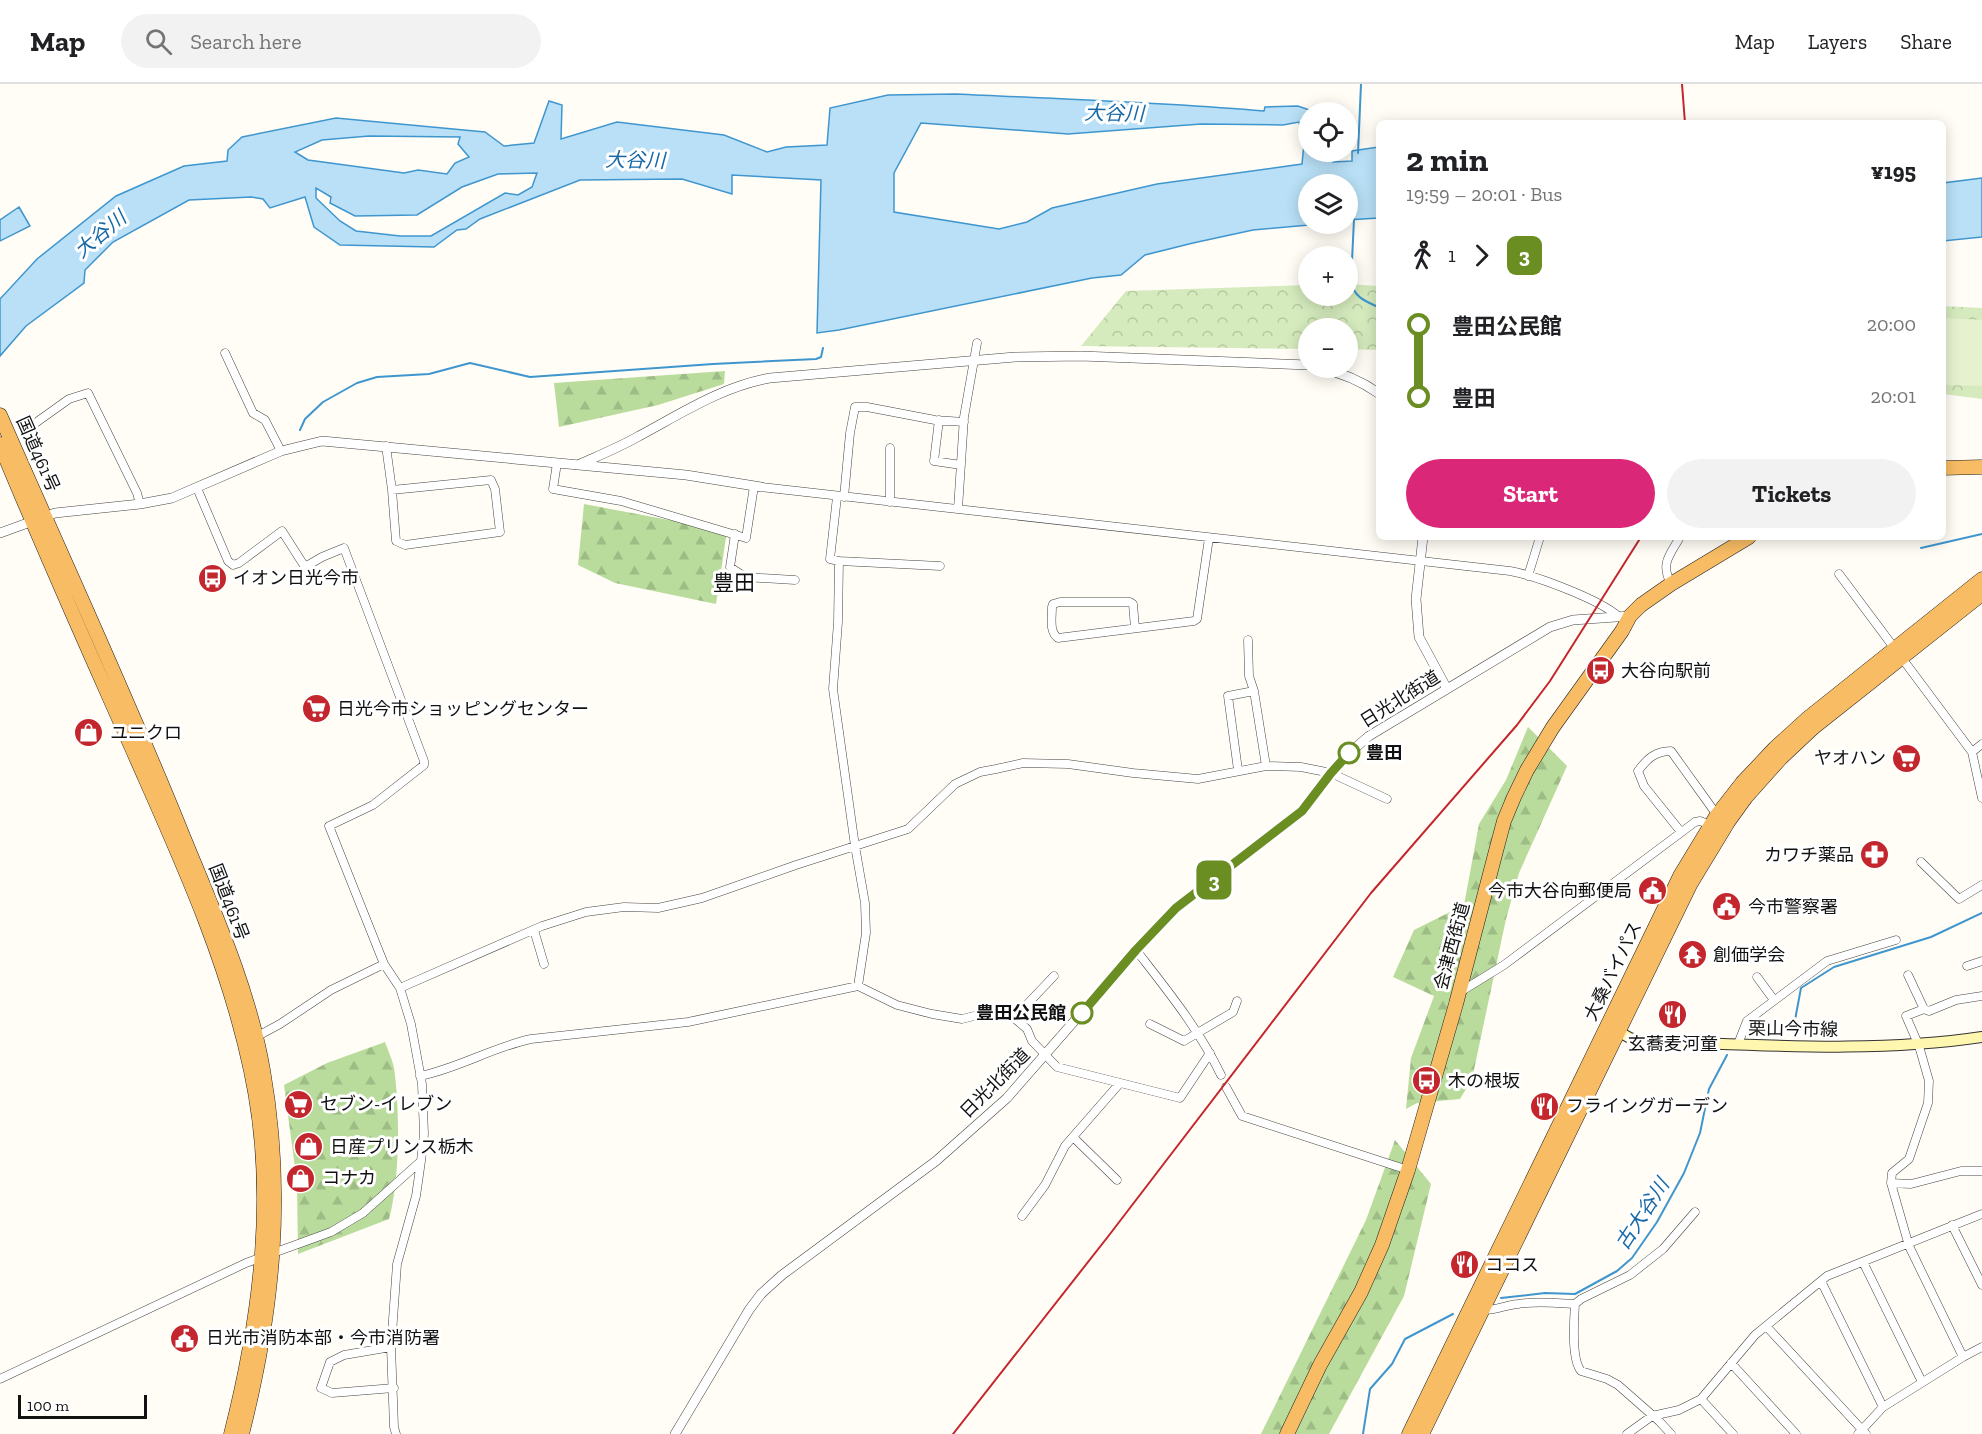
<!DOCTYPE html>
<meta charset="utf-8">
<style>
body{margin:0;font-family:"Zilla Slab","Noto Sans JP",serif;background:#f2f2f2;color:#202124;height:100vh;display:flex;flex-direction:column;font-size:22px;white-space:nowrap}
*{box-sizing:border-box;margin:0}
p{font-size:20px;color:#757577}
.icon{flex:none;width:33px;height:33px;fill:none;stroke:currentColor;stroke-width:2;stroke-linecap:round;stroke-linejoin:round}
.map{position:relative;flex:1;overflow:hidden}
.sheet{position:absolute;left:1376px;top:36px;width:570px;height:420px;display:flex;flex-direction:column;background:#fff;border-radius:9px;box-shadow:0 3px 15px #0003}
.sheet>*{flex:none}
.badge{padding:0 12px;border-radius:9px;font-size:21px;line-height:39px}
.fabs{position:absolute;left:1298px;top:18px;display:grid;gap:12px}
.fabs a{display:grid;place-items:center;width:60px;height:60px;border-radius:50%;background:#fff;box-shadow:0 3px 15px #0003;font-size:30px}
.scale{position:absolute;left:18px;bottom:15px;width:129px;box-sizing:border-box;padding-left:6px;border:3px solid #111;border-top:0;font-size:16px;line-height:21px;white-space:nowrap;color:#111;-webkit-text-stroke:4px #fff;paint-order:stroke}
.map>.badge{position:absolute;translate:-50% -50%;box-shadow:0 0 0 3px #fff}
.legs{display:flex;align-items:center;gap:9px;height:66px;padding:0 30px;font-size:20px}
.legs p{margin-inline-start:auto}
.headline{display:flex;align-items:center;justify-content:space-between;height:102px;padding:0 30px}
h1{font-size:33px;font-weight:700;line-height:45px}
.action{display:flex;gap:12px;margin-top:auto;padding:12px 30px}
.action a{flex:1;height:69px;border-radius:36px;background:#db2777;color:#fff;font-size:24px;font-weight:700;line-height:69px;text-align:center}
.action a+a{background:#f2f2f2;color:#202124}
ul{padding:0 30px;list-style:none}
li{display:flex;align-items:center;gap:21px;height:72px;font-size:22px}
li i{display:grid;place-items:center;width:9px;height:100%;margin:0 8px;background:currentColor}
li i::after{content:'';width:15px;height:15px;margin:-8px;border:4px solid;border-radius:50%;background:#fff}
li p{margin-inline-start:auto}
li:first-child i{background:linear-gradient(#0000 50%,currentColor 0)}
li:last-child i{background:linear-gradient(currentColor 50%,#0000 0)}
header{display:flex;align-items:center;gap:36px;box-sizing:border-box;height:84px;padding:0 30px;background:#fff;border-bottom:2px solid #e0e0e0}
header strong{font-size:28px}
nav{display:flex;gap:33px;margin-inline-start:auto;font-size:21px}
.search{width:420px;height:54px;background:#f2f2f2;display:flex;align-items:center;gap:15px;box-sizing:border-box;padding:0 21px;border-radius:33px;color:#757577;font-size:22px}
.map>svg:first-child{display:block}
.forest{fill:url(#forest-firs)}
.park{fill:url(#park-crowns)}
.pitch{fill:#e6f2cf}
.water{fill:#b9e0f7;stroke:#3f96cf;stroke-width:1.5;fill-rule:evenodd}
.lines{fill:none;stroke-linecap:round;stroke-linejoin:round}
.stream{stroke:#3f96cf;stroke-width:2}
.minor-casing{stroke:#444;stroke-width:9}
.tertiary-casing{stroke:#444;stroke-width:10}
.secondary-casing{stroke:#333;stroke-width:12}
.trunk-casing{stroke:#222;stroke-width:15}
.minor{stroke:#fff;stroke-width:8}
.tertiary{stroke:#fff;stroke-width:9}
.secondary{stroke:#fff6b0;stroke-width:10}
.trunk{stroke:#f7bc64;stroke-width:14}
.rail{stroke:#c4262e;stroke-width:2}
.line-1-casing{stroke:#fff;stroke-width:14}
.line-1{stroke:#6b8e23;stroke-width:9}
.stop-1-dot{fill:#fff;stroke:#6b8e23;stroke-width:3}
.labels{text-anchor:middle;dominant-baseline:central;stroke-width:6;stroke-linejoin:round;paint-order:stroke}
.street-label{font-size:18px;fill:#111;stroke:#fff}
.poi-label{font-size:18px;fill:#111;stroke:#fff;text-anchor:start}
.stop-label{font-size:18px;font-weight:bold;fill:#111;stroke:#fff;text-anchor:start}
.water-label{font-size:20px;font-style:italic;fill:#1768a6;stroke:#fff}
.quarter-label{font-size:21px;fill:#111;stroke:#fff}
</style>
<header>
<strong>Map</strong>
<div class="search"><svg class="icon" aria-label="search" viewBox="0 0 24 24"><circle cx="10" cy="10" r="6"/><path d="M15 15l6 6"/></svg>Search here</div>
<nav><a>Map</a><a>Layers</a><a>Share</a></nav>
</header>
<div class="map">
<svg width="1982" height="1350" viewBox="0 0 1982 1350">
<defs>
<pattern id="forest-firs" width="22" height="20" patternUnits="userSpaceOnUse" patternTransform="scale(1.5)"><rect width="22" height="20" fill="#b9dc9c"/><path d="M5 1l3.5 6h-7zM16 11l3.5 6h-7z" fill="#9ebc85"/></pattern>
<pattern id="park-crowns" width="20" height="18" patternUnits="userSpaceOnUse" patternTransform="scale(1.5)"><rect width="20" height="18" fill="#d5ebbd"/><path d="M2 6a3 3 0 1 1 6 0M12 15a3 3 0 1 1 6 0" fill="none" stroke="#b6c8a1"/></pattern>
</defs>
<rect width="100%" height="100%" fill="#fffdf5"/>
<!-- forest -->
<path class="forest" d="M725,287L724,300L658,321L559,343L554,299Z
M584,420L727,447L716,520L615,499L578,481Z
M1528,643L1567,682L1519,789L1506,835L1472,995L1460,1015L1417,1019L1406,1025L1411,974L1434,912L1393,893L1414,846L1464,821L1479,740L1506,696Z
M385,958C388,966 392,975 394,984C400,1025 400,1096 389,1135L298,1170L297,1099L284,1001L327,979Z
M1395,1056L1431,1100L1404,1212L1329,1350H1261L1366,1136Z"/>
<!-- park -->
<path class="park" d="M1347,200L1378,202V266L1347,265V244H1308V265L1081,262L1126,207L1308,201V212H1347Z
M1942,222L1982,224V315L1943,310Z"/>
<!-- pitch -->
<path class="pitch" d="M1942,234L1982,236V302L1943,301Z"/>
<!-- water -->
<path class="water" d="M956,10C1059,15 1162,18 1264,27L1265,23L1298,22L1315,28H1308V68H1337L1333,78L1352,77V67L1378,63V134L1347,136V100H1308V140H1320L1253,146L1193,159L1145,171L1121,191L1092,194L839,246L817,249L821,96L732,91V110L682,95L580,96L480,135L466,145L457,146L434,163L340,161L314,143L305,113L270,124L263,115L251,113L189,116L113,158L85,186L84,199L26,242L0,272V215L37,175L116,112L184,82L227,77L228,66L242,53L336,34L485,48L504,62L534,59L549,17L562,21L561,55L617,38L724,51L767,68L786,63L827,61L830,24L888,11ZM921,39L1068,50L1201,40L1283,41L1299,38L1304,59L1302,80L1157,100L1052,124L1027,138L999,145L894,128V89ZM369,52L460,53L458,60L469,73L455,79L447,90L418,86L404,89L308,76L295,68L322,56ZM537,89L532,103L518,111L505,109L431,152H400L356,147L340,137L316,114V104L331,113L330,119L355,132L417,131L462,103L498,90Z
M1982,94V153L1943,157V99Z
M19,123L30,142L0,157V136Z"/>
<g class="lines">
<!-- stream -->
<path class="stream" d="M1358,69L1361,0
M1354,135L1351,198C1354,213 1365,217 1378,223
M300,346L305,335L323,318L357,299L377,293L429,290L470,279L530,293L713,280L816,275L821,273L823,264
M1921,464L1982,450
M1767,949L1795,936L1801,904L1834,883L1931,853L1982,829
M1501,1214L1545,1209L1575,1210L1617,1187L1632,1174L1657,1138L1684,1089L1700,1049L1709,1005L1727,971
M1363,1350L1370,1305L1392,1280L1405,1255L1453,1230"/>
<defs>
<path id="minor" d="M225,269L253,329L265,336L281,367
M939,336L934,377L961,381
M34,340L69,315L88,309L137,409L140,420
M386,362L392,406L396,457L405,461L500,448L495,405L491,396L392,406
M557,379L553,405L621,417L746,454L754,402
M761,403L1510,487C1537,492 1598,515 1618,532
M837,413L830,475L839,477L838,538L833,605L855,762L865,819L866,849L858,902
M844,413L850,349L855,323H867L935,336L964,338
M890,418V364
M958,425L964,333L977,259
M735,450L730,483L745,493L795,496
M839,477L940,482
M1839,490L1972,668L1982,714
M1528,492L1540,453
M1671,500C1660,479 1670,471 1680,453
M1135,544L1133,520L1130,518H1060L1053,520L1052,523C1052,534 1049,548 1058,554L1194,537L1197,535L1209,454
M1248,556L1249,592L1254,607L1266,682
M1972,668L1982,660
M1238,686L1228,612L1254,607
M1681,748L1644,702L1638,687C1647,675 1655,667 1671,667L1717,731
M1921,778L1959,815L1982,801
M534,846L544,880
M1136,866C1167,906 1199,945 1221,991
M1967,882L1982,877
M1908,891L1924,925
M1757,893L1774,916
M400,904L542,842L586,828L624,823L658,824L702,814L796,781L908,745L955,700L980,688L996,685L1023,679L1068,680L1133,689L1198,695L1266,682L1301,683L1331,689L1387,715
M1460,908L1504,881L1695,738L1700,737L1711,741
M1014,934L1054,892
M1150,940L1184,957L1233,928L1237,917
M254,954L280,940L331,906L384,880
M1738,960L1747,937L1827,877L1896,856
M420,992C459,984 493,963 531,955L688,938L858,902L897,921L932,930L962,935L982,930L1014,934L1027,945L1032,957L1057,983L1180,1014L1210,969
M1226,1003L1242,1032L1408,1086
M1073,1053L1117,1096
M1891,1099L1911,1100L1961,1087H1982
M1022,1132L1045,1101L1065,1062L1120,999
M1952,1141L1982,1201
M1863,1178L1922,1298
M1821,1197L1883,1323
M1481,1226C1495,1227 1505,1221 1518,1220C1537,1217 1556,1219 1575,1220
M1766,1242L1866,1350
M391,1263L344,1271L330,1278L321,1304L332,1309L394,1304
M1963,1273L1909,1162L1891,1099L1892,1089L1909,1075L1928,1019L1929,997L1919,962L1906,932L1924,925L1929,927L1956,916L1982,912
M1731,1279L1796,1350
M0,1295L246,1179L331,1148L363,1129L421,1077L424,1050L422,1000L411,940L400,904L384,880L329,742L373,721L424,681V677L344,464L322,473L305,483L282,447L239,479L233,481L228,477L197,404
M1701,1315L1733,1350
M396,1350L394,1343L391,1263L397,1180L416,1112L421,1077
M1627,1350L1652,1332L1679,1326L1701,1315L1755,1251L1827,1192L1982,1130
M1671,1350L1659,1337L1618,1301L1607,1295L1581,1287C1571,1275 1574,1236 1575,1220L1581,1215L1630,1191L1663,1165L1695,1128
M1858,1350L1883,1323L1963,1273L1982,1263"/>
<path id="tertiary" d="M1320,284C1342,289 1360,296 1378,309
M580,380C600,371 620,363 639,352C682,329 721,303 770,294L1015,273L1081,272L1308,281
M0,449L55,429L140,420L172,414L281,367L322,357L686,391L761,403
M1423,453L1416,515L1419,553L1447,605
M675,1350L749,1226L761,1210L782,1191L936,1077L1007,1014L1160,839L1176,824L1302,727C1313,715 1321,701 1331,689C1342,675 1356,663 1369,652L1550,543L1573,536L1630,532"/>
<path id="secondary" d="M1614,945L1630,954L1640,957C1754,960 1869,970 1982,953"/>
<path id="trunk" d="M0,331C61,471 126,610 183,752C214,828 249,905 263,986C285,1111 273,1228 242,1350
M0,360C45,470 94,578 142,687C185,784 229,882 251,987C277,1107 261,1232 231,1350
M1942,384L1982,383
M1287,1350L1320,1281L1361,1208L1382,1161L1408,1086L1456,920L1496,767L1504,737L1514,713L1527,686L1553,643L1622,547L1630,532L1641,521L1671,500L1749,453
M1409,1350L1680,792L1717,731L1742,699L1775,664L1808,634L1982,495
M1422,1350L1691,799L1728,738L1746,713L1781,674L1814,643L1982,510"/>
</defs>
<!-- minor casing -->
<use href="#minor" class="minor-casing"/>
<!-- tertiary casing -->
<use href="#tertiary" class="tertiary-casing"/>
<!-- secondary casing -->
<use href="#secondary" class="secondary-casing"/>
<!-- trunk casing -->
<use href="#trunk" class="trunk-casing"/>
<!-- minor -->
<use href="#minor" class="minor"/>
<!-- tertiary -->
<use href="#tertiary" class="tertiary"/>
<!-- secondary -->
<use href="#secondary" class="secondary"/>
<!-- trunk -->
<use href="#trunk" class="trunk"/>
<!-- rail -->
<path class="rail" d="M1682,0L1685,39
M953,1350L1110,1150L1371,809L1517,641L1550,597L1641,453"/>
</g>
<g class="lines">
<defs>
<path id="line-1" d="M1082,929L1136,866L1176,824L1302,727L1331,689L1349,669"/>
</defs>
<!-- line-1 casing -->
<use href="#line-1" class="line-1-casing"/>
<!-- line-1 -->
<use href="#line-1" class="line-1"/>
</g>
<!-- icons -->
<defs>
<symbol id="bus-disc" viewBox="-11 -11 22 22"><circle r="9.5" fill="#c4262e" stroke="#fff"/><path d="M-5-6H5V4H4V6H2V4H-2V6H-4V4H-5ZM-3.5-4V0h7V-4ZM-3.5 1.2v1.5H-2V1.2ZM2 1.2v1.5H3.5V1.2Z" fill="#fff"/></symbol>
<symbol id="supermarket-disc" viewBox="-11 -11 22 22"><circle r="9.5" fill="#c4262e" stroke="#fff"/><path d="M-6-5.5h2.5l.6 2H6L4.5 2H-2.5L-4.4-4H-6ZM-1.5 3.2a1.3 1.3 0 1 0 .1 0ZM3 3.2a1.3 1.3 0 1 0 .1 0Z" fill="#fff"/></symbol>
<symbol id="shop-disc" viewBox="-11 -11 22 22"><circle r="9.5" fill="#c4262e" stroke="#fff"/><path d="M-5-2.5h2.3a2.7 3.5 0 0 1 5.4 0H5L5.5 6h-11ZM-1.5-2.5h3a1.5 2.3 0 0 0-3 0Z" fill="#fff"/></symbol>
<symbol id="pharmacy-disc" viewBox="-11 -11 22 22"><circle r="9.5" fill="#c4262e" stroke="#fff"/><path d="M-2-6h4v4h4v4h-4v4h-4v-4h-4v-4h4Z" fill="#fff"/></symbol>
<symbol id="civic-disc" viewBox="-11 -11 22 22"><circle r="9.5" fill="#c4262e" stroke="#fff"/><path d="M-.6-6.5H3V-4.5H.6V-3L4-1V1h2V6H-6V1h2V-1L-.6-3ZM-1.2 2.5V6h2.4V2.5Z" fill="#fff"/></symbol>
<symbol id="temple-disc" viewBox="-11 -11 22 22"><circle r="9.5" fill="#c4262e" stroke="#fff"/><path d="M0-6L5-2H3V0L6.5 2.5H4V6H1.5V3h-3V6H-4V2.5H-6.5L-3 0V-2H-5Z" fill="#fff"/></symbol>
<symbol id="restaurant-disc" viewBox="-11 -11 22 22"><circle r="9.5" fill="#c4262e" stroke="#fff"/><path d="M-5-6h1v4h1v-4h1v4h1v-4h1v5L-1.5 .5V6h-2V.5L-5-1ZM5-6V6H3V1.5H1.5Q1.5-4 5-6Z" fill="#fff"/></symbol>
</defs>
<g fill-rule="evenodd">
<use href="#bus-disc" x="196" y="478" width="33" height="33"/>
<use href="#bus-disc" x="1584" y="570" width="33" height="33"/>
<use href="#supermarket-disc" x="300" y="608" width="33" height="33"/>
<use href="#shop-disc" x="72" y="632" width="33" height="33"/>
<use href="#supermarket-disc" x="1890" y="658" width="33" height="33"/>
<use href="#pharmacy-disc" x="1858" y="754" width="33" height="33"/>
<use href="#civic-disc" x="1636" y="790" width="33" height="33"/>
<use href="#civic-disc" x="1710" y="806" width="33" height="33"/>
<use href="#temple-disc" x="1676" y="854" width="33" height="33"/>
<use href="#restaurant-disc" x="1656" y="914" width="33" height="33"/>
<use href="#bus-disc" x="1410" y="980" width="33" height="33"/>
<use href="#supermarket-disc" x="282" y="1004" width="33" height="33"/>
<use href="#restaurant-disc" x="1528" y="1006" width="33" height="33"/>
<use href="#shop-disc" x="292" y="1046" width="33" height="33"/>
<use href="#shop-disc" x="284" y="1078" width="33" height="33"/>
<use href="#restaurant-disc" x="1448" y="1164" width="33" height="33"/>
<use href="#civic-disc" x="168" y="1238" width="33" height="33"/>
</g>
<!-- markers -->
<g class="stop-1-dot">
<circle cx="1349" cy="669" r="10"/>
<circle cx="1082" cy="929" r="10"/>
</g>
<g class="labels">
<!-- street labels -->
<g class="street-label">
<text transform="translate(38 370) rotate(66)">国道461号</text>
<text transform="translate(1400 615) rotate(-32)">日光北街道</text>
<text transform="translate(229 818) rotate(69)">国道461号</text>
<text transform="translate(1452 862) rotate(-75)">会津西街道</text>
<text transform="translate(1613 887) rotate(-64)">大桑バイパス</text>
<text transform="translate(1793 945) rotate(1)">栗山今市線</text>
<text transform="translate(995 999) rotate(-45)">日光北街道</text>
</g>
<!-- poi labels -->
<g class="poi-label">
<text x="233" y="494">イオン日光今市</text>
<text x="1621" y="587">大谷向駅前</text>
<text x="337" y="625">日光今市ショッピングセンター</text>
<text x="110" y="649">ユニクロ</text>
<text x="1886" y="674" text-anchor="end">ヤオハン</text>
<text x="1854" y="771" text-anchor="end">カワチ薬品</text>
<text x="1632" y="807" text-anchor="end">今市大谷向郵便局</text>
<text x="1748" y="823">今市警察署</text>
<text x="1713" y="871">創価学会</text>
<text x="1673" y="960" text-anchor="middle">玄蕎麦河童</text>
<text x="1448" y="997">木の根坂</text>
<text x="320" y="1020">セブン-イレブン</text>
<text x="1566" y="1022">フライングガーデン</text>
<text x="330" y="1063">日産プリンス栃木</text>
<text x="322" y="1094">コナカ</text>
<text x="1485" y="1181">ココス</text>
<text x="206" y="1254">日光市消防本部・今市消防署</text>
</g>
<!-- stop labels -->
<g class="stop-label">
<text x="1366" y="669">豊田</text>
<text x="1066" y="929" text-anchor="end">豊田公民館</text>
</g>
<!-- water labels -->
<g class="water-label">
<text transform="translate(1114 29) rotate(1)">大谷川</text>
<text transform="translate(635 76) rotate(1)">大谷川</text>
<text transform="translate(100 150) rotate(-40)">大谷川</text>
<text transform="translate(1642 1130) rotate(-57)">古大谷川</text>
</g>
<!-- quarter labels -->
<g class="quarter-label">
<text x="734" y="498">豊田</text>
</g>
</g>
</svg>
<div class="fabs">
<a><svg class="icon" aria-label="locate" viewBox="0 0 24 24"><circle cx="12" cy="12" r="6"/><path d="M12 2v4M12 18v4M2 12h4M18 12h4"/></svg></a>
<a><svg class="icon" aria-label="layers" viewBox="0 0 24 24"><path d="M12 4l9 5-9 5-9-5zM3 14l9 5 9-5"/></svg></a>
<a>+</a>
<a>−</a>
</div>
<div class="scale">100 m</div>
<b class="badge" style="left:1214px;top:796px;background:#6b8e23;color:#fff">3</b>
<section class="sheet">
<div class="headline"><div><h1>2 min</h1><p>19:59 – 20:01 · Bus</p></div><b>¥195</b></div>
<div class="legs"><svg class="icon" aria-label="walk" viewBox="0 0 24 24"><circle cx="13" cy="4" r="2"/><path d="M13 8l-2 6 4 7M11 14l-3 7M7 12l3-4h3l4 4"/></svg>1<svg class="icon" aria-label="forward" viewBox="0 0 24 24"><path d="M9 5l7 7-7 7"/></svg><b class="badge" style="background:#6b8e23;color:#fff">3</b></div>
<ul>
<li><i style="color:#6b8e23"></i><b>豊田公民館</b><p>20:00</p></li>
<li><i style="color:#6b8e23"></i><b>豊田</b><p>20:01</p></li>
</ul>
<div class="action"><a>Start</a><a>Tickets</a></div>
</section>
</div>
